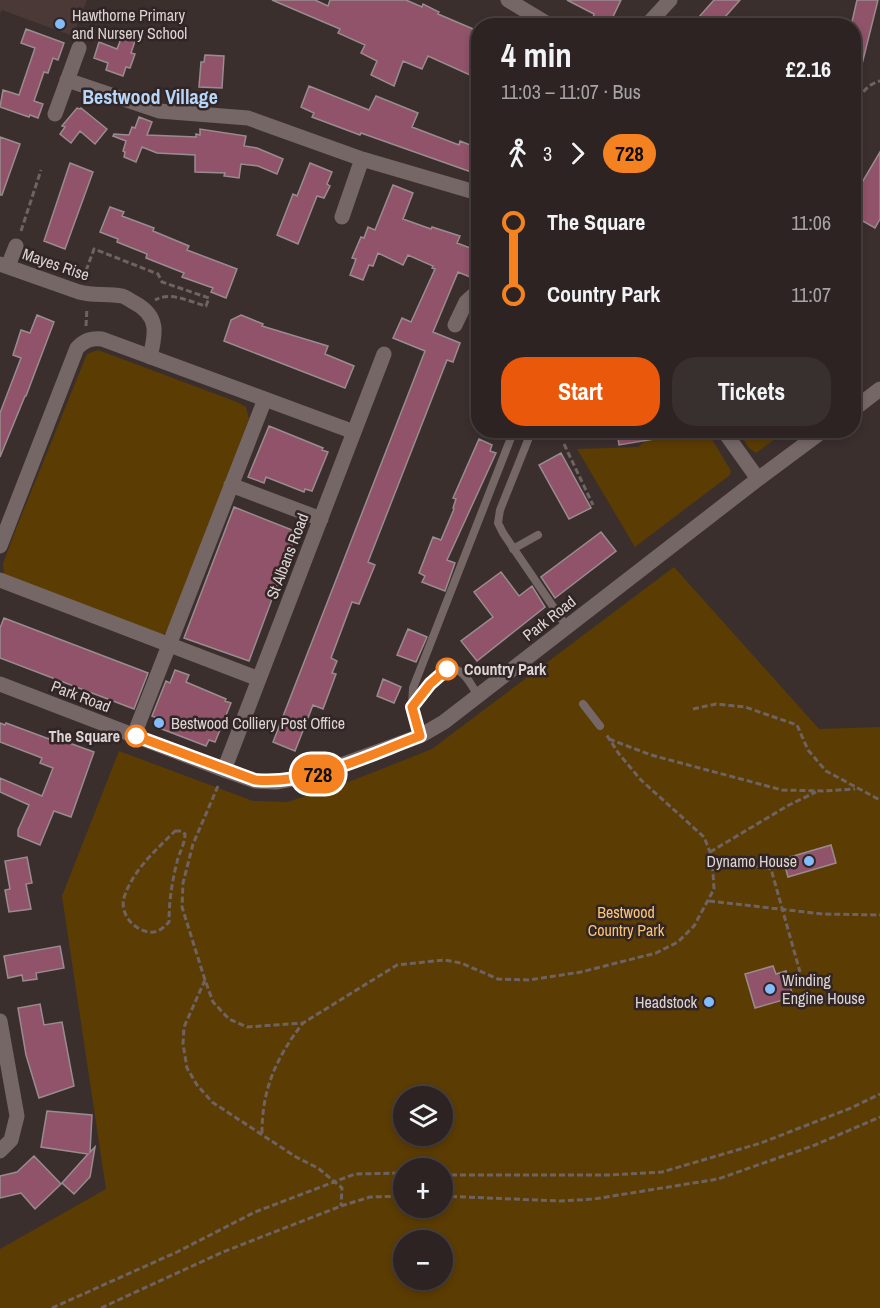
<!DOCTYPE html>
<meta charset="utf-8">
<style>
body{margin:0;font-family:"Archivo Narrow",sans-serif;background:#382f2f;color:#f1f3f6;height:100vh;display:flex;flex-direction:column;font-size:22px;white-space:nowrap}
*{box-sizing:border-box;margin:0}
p{font-size:20px;color:#a6a4a5}
.icon{flex:none;width:33px;height:33px;fill:none;stroke:currentColor;stroke-width:2;stroke-linecap:round;stroke-linejoin:round}
.map{position:relative;flex:1;overflow:hidden}
.sheet{position:absolute;left:471px;top:18px;width:390px;height:420px;display:flex;flex-direction:column;background:#2c2322;border-radius:24px;box-shadow:0 3px 9px #0003,0 0 0 2px #484040}
.sheet>*{flex:none}
.badge{padding:0 12px;border-radius:20px;font-size:21px;line-height:39px}
.fabs{position:absolute;left:393px;top:1086px;display:grid;gap:12px}
.fabs a{display:grid;place-items:center;width:60px;height:60px;border-radius:50%;background:#2c2322;box-shadow:0 3px 9px #0003,0 0 0 2px #484040;font-size:30px}
.map>.badge{position:absolute;translate:-50% -50%;box-shadow:0 0 0 3px #fff}
.legs{display:flex;align-items:center;gap:9px;height:66px;padding:0 30px;font-size:20px}
.legs p{margin-inline-start:auto}
.summary{display:flex;align-items:center;justify-content:space-between;height:102px;padding:0 30px}
h1{font-size:33px;font-weight:700;line-height:45px}
.primary-button{display:flex;gap:12px;margin-top:auto;padding:12px 30px}
.primary-button a{flex:1;height:69px;border-radius:24px;background:#ea580c;color:#fff;font-size:24px;font-weight:700;line-height:69px;text-align:center}
.primary-button a+a{background:#382f2f;color:#f1f3f6}
ul{padding:0 30px;list-style:none}
li{display:flex;align-items:center;gap:21px;height:72px;font-size:22px}
li i{display:grid;place-items:center;width:9px;height:100%;margin:0 8px;background:currentColor}
li i::after{content:'';width:15px;height:15px;margin:-8px;border:4px solid;border-radius:50%;background:#2c2322}
li p{margin-inline-start:auto}
li:first-child i{background:linear-gradient(#0000 50%,currentColor 0)}
li:last-child i{background:linear-gradient(currentColor 50%,#0000 0)}
.map>svg:first-child{display:block}
.built{fill:#4b3937}
.green{fill:#5b3c03;fill-rule:evenodd}
.building{fill:#905369;stroke:#998c90;stroke-width:1.5}
.lines{fill:none;stroke-linecap:round;stroke-linejoin:round}
.path{stroke:#6e6362;stroke-width:3;stroke-dasharray:6 3;stroke-linecap:butt}
.lane{stroke:#756766;stroke-width:8}
.street{stroke:#756766;stroke-width:15}
.line-1-casing{stroke:#fff;stroke-width:14}
.line-1{stroke:#f58220;stroke-width:9}
.poi-dot{fill:#83bcfb;stroke:#312525;stroke-width:2}
.stop-1-dot{fill:#fff;stroke:#f58220;stroke-width:3}
.labels{text-anchor:middle;dominant-baseline:central;stroke-width:5;stroke-linejoin:round;paint-order:stroke}
.poi-label{font-size:16px;fill:#dcd4d3;stroke:#312525;text-anchor:start}
.street-label{font-size:16px;fill:#dcd4d3;stroke:#312525}
.stop-label{font-size:16px;font-weight:bold;fill:#dcd4d3;stroke:#312525;text-anchor:start}
.park-label{font-size:16px;fill:#fac474;stroke:#312525}
.quarter-label{font-size:20px;font-weight:bold;fill:#b7d7fa;stroke:#312525}
</style>
<div class="map">
<svg width="880" height="1308" viewBox="0 0 880 1308">
<rect width="100%" height="100%" fill="#3b2f2e"/>
<!-- built -->
<path class="built" d="M0,0H87L73,36L2,10L0,13Z"/>
<!-- green -->
<path class="green" d="M98,350L237,402L246,407L249,419L168,632L159,636L4,575L3,564L16,529L87,354Z
M657,431H707L731,471L730,475L635,547L577,449L638,447Z
M738,431H786L756,453L749,448Z
M674,567L819,729L880,727V1308H0V1249L106,1189L62,896L119,751L253,801L287,802L341,785L432,749ZM404,1096H442V1136H404ZM404,1168H442V1208H404ZM404,1240H442V1280H404Z"/>
<!-- building -->
<path class="building" d="M272,0H315L328,6L330,0H406L422,7L423,4L439,12L438,14L478,31V38L471,55L477,58L470,75L428,56L422,69L403,61L394,86L371,75L377,61L361,53L365,45L338,33L340,29Z
M567,0H621L609,25L593,18L594,14Z
M714,0H740L717,26H691Z
M857,0H878L859,76L854,75V26H851Z
M26,29L64,43L58,60L53,58L48,73L44,72L34,101L43,104L38,118L30,115L29,117L0,107L3,90L19,95L35,48L21,43Z
M123,34L136,38L131,53L135,54L130,68L126,67L123,76L106,70L108,63L94,58L99,42L117,49Z
M205,55L224,56L222,88L199,87L201,62H204Z
M309,86L369,110L376,96L418,113L412,127L459,145L460,141L478,148V161L474,173L361,133L360,135L312,117L314,113L301,107Z
M77,108L80,109L81,108L107,129L95,144L80,131L71,143L60,134L65,127L62,126Z
M139,117L152,122L147,135L196,137V134L200,135V129L246,136L244,146L257,148L283,159L277,174L258,166L241,164L239,178L224,176L225,173L195,172V155L157,153L142,147L136,162L124,157L125,152L123,151L126,141L113,136L114,134L129,135L132,127L135,128Z
M0,137L20,144L2,195H0Z
M880,152V219L875,228L854,216V196Z
M70,163L93,172L65,249L44,241Z
M310,163L332,172L327,184L330,186L324,198L317,196L298,244L277,235L293,194L297,196Z
M393,185L413,193L403,219L431,229L432,227L460,236L457,243L478,251V266L474,264L470,277L458,272L433,332L460,343L453,362L447,360L368,562L375,565L359,604L352,602L331,658L337,661L332,673L336,674L323,709L313,705L295,751L273,742L425,351L393,338L402,318L411,322L435,269L432,268L433,266L408,255L403,265L378,253L373,266L369,265L363,280L350,275L356,259L352,258L361,237L364,238L368,227L375,230Z
M110,207L124,212L122,216L154,228L153,231L189,246L187,250L237,269L226,298L211,292L213,288L182,277L184,273L146,258L147,254L117,242L118,239L100,232Z
M37,315L54,322L26,396H25L0,457V413L21,358L13,355L21,330L30,333Z
M241,315L263,324L262,326L328,346L325,354L354,366L345,388L224,341L231,320Z
M269,426L323,448L322,450L328,452L312,491L305,489L304,492L266,477L264,483L248,477Z
M617,430H660L661,438L619,445Z
M479,439L492,445L490,451L496,453L447,560L455,563L445,591L422,582L425,576L419,573L433,537L441,540L454,509L453,508L456,499L453,498Z
M561,453L591,508L569,519L539,465Z
M234,507L297,532L249,661L184,638Z
M601,532L616,551L555,598L541,577Z
M501,572L519,596L532,586L545,607L477,661L461,641L493,617L474,592Z
M4,618L148,673L134,709L0,658V628Z
M408,629L427,637L416,662L397,655Z
M175,670L189,675L186,682L226,699L225,701L231,703L215,742L209,740L206,746L154,726L157,718L152,716L166,681L170,683Z
M383,679L401,687L394,703L377,696Z
M0,723L5,725L6,723L49,739L50,736L94,752L71,817L54,811L40,845L18,836V830L29,805L0,792V778L42,796L53,768L40,763L42,758L0,742Z
M831,845L836,863L788,877L783,859Z
M27,857L32,883L26,884L31,909L9,912L5,890L10,889L5,861Z
M60,946L64,968L36,973L37,979L23,981L22,975L8,978L4,956Z
M773,966L776,974L786,971L792,993L782,996L783,1000L755,1008L745,974Z
M40,1004L44,1025L62,1022L74,1086L39,1098L26,1055L18,1008Z
M47,1111L92,1115L90,1152L95,1147L90,1177L74,1194L62,1183L88,1154L41,1147Z
M34,1156L61,1184L35,1209L21,1193L0,1198V1176L17,1172Z"/>
<g class="lines">
<!-- path -->
<path class="path" d="M854,107C859,96 867,84 880,81
M21,231L41,170
M83,279L94,249L158,274L162,282L209,298L206,306C190,302 171,291 155,300
M86,326L87,308
M564,444L593,505
M693,709L716,704L745,707L797,725L808,750L826,771L880,800
M609,739L651,755L782,790L823,791L855,789
M218,786L193,844L183,883L182,907L205,980L213,1002L229,1019L247,1027L303,1023L397,965L444,960L461,963L498,979L529,980L581,972L656,953L678,942L694,926L714,889L712,857L704,837L641,780L619,754L606,734
M175,831H181L185,834C185,844 179,853 177,862C172,882 169,901 169,922C165,926 161,931 154,932C137,934 119,915 124,898C132,871 156,850 175,831Z
M710,852L789,805L816,792
M712,857L771,869L800,972
M709,901L823,914L880,915
M205,980L184,1027L183,1044L187,1068L197,1085L212,1102L296,1157L318,1168L342,1188L341,1206
M262,1133C262,1089 276,1058 303,1023
M442,1175H610L662,1172L761,1143L851,1108L880,1094
M442,1196L559,1201L594,1199L718,1179L815,1145L880,1117
M52,1308L177,1252L255,1212L355,1174L404,1173
M101,1308L223,1252L341,1206L370,1197L404,1196"/>
<!-- lane -->
<path class="lane" d="M532,430L500,510L498,523L503,533L567,627
M560,430L565,432
M513,549L538,535
M583,704L600,726
M412,707L413,688L514,430
M420,736L412,707C421,696 442,662 457,670C467,674 473,688 478,696"/>
<!-- street -->
<path class="street" d="M508,0L551,26
M646,26L670,0
M67,80L159,111L248,118L362,159L478,193
M55,114L79,48
M342,217L362,159
M0,264L79,292C93,296 108,293 122,296C126,297 131,301 135,303C159,316 156,333 150,357
M8,266L16,246
M455,325L466,302L478,291
M854,409L880,389
M723,430L758,479
M231,485L321,519
M0,546L77,348C85,340 91,338 102,339L354,432
M0,580L259,679
M0,684L224,770L255,781L276,782L314,775L420,736L444,722L758,479L824,430
M134,735L265,399
M224,770L384,354
M0,1021L17,1116L11,1140L0,1151"/>
</g>
<g class="lines">
<defs>
<path id="line-1" d="M136,736L255,780C311,785 369,755 420,736L412,707L430,684L447,669"/>
</defs>
<!-- line-1 casing -->
<use href="#line-1" class="line-1-casing"/>
<!-- line-1 -->
<use href="#line-1" class="line-1"/>
</g>
<!-- markers -->
<g class="poi-dot">
<circle cx="60" cy="24" r="6"/>
<circle cx="159" cy="723" r="6"/>
<circle cx="809" cy="861" r="6"/>
<circle cx="770" cy="989" r="6"/>
<circle cx="709" cy="1002" r="6"/>
</g>
<g class="stop-1-dot">
<circle cx="447" cy="669" r="10"/>
<circle cx="136" cy="736" r="10"/>
</g>
<g class="labels">
<!-- poi labels -->
<g class="poi-label">
<text x="72" y="15">Hawthorne Primary<tspan x="72" dy="18">and Nursery School</tspan></text>
<text x="171" y="723">Bestwood Colliery Post Office</text>
<text x="797" y="861" text-anchor="end">Dynamo House</text>
<text x="782" y="980">Winding<tspan x="782" dy="18">Engine House</tspan></text>
<text x="697" y="1002" text-anchor="end">Headstock</text>
</g>
<!-- street labels -->
<g class="street-label">
<text transform="translate(56 264) rotate(19)">Mayes Rise</text>
<text transform="translate(287 556) rotate(-69)">St Albans Road</text>
<text transform="translate(549 618) rotate(-38)">Park Road</text>
<text transform="translate(81 696) rotate(21)">Park Road</text>
</g>
<!-- stop labels -->
<g class="stop-label">
<text x="464" y="669">Country Park</text>
<text x="120" y="736" text-anchor="end">The Square</text>
</g>
<!-- park labels -->
<g class="park-label">
<text x="626" y="912">Bestwood<tspan x="626" dy="18">Country Park</tspan></text>
</g>
<!-- quarter labels -->
<g class="quarter-label">
<text x="150" y="96">Bestwood Village</text>
</g>
</g>
</svg>
<div class="fabs">
<a><svg class="icon" aria-label="layers" viewBox="0 0 24 24"><path d="M12 4l9 5-9 5-9-5zM3 14l9 5 9-5"/></svg></a>
<a>+</a>
<a>−</a>
</div>
<b class="badge" style="left:318px;top:774px;background:#f58220;color:#111">728</b>
<section class="sheet">
<div class="summary"><div><h1>4 min</h1><p>11:03 – 11:07 · Bus</p></div><b>£2.16</b></div>
<div class="legs"><svg class="icon" aria-label="walk" viewBox="0 0 24 24"><circle cx="13" cy="4" r="2"/><path d="M13 8l-2 6 4 7M11 14l-3 7M7 12l3-4h3l4 4"/></svg>3<svg class="icon" aria-label="forward" viewBox="0 0 24 24"><path d="M9 5l7 7-7 7"/></svg><b class="badge" style="background:#f58220;color:#111">728</b></div>
<ul>
<li><i style="color:#f58220"></i><b>The Square</b><p>11:06</p></li>
<li><i style="color:#f58220"></i><b>Country Park</b><p>11:07</p></li>
</ul>
<div class="primary-button"><a>Start</a><a>Tickets</a></div>
</section>
</div>
